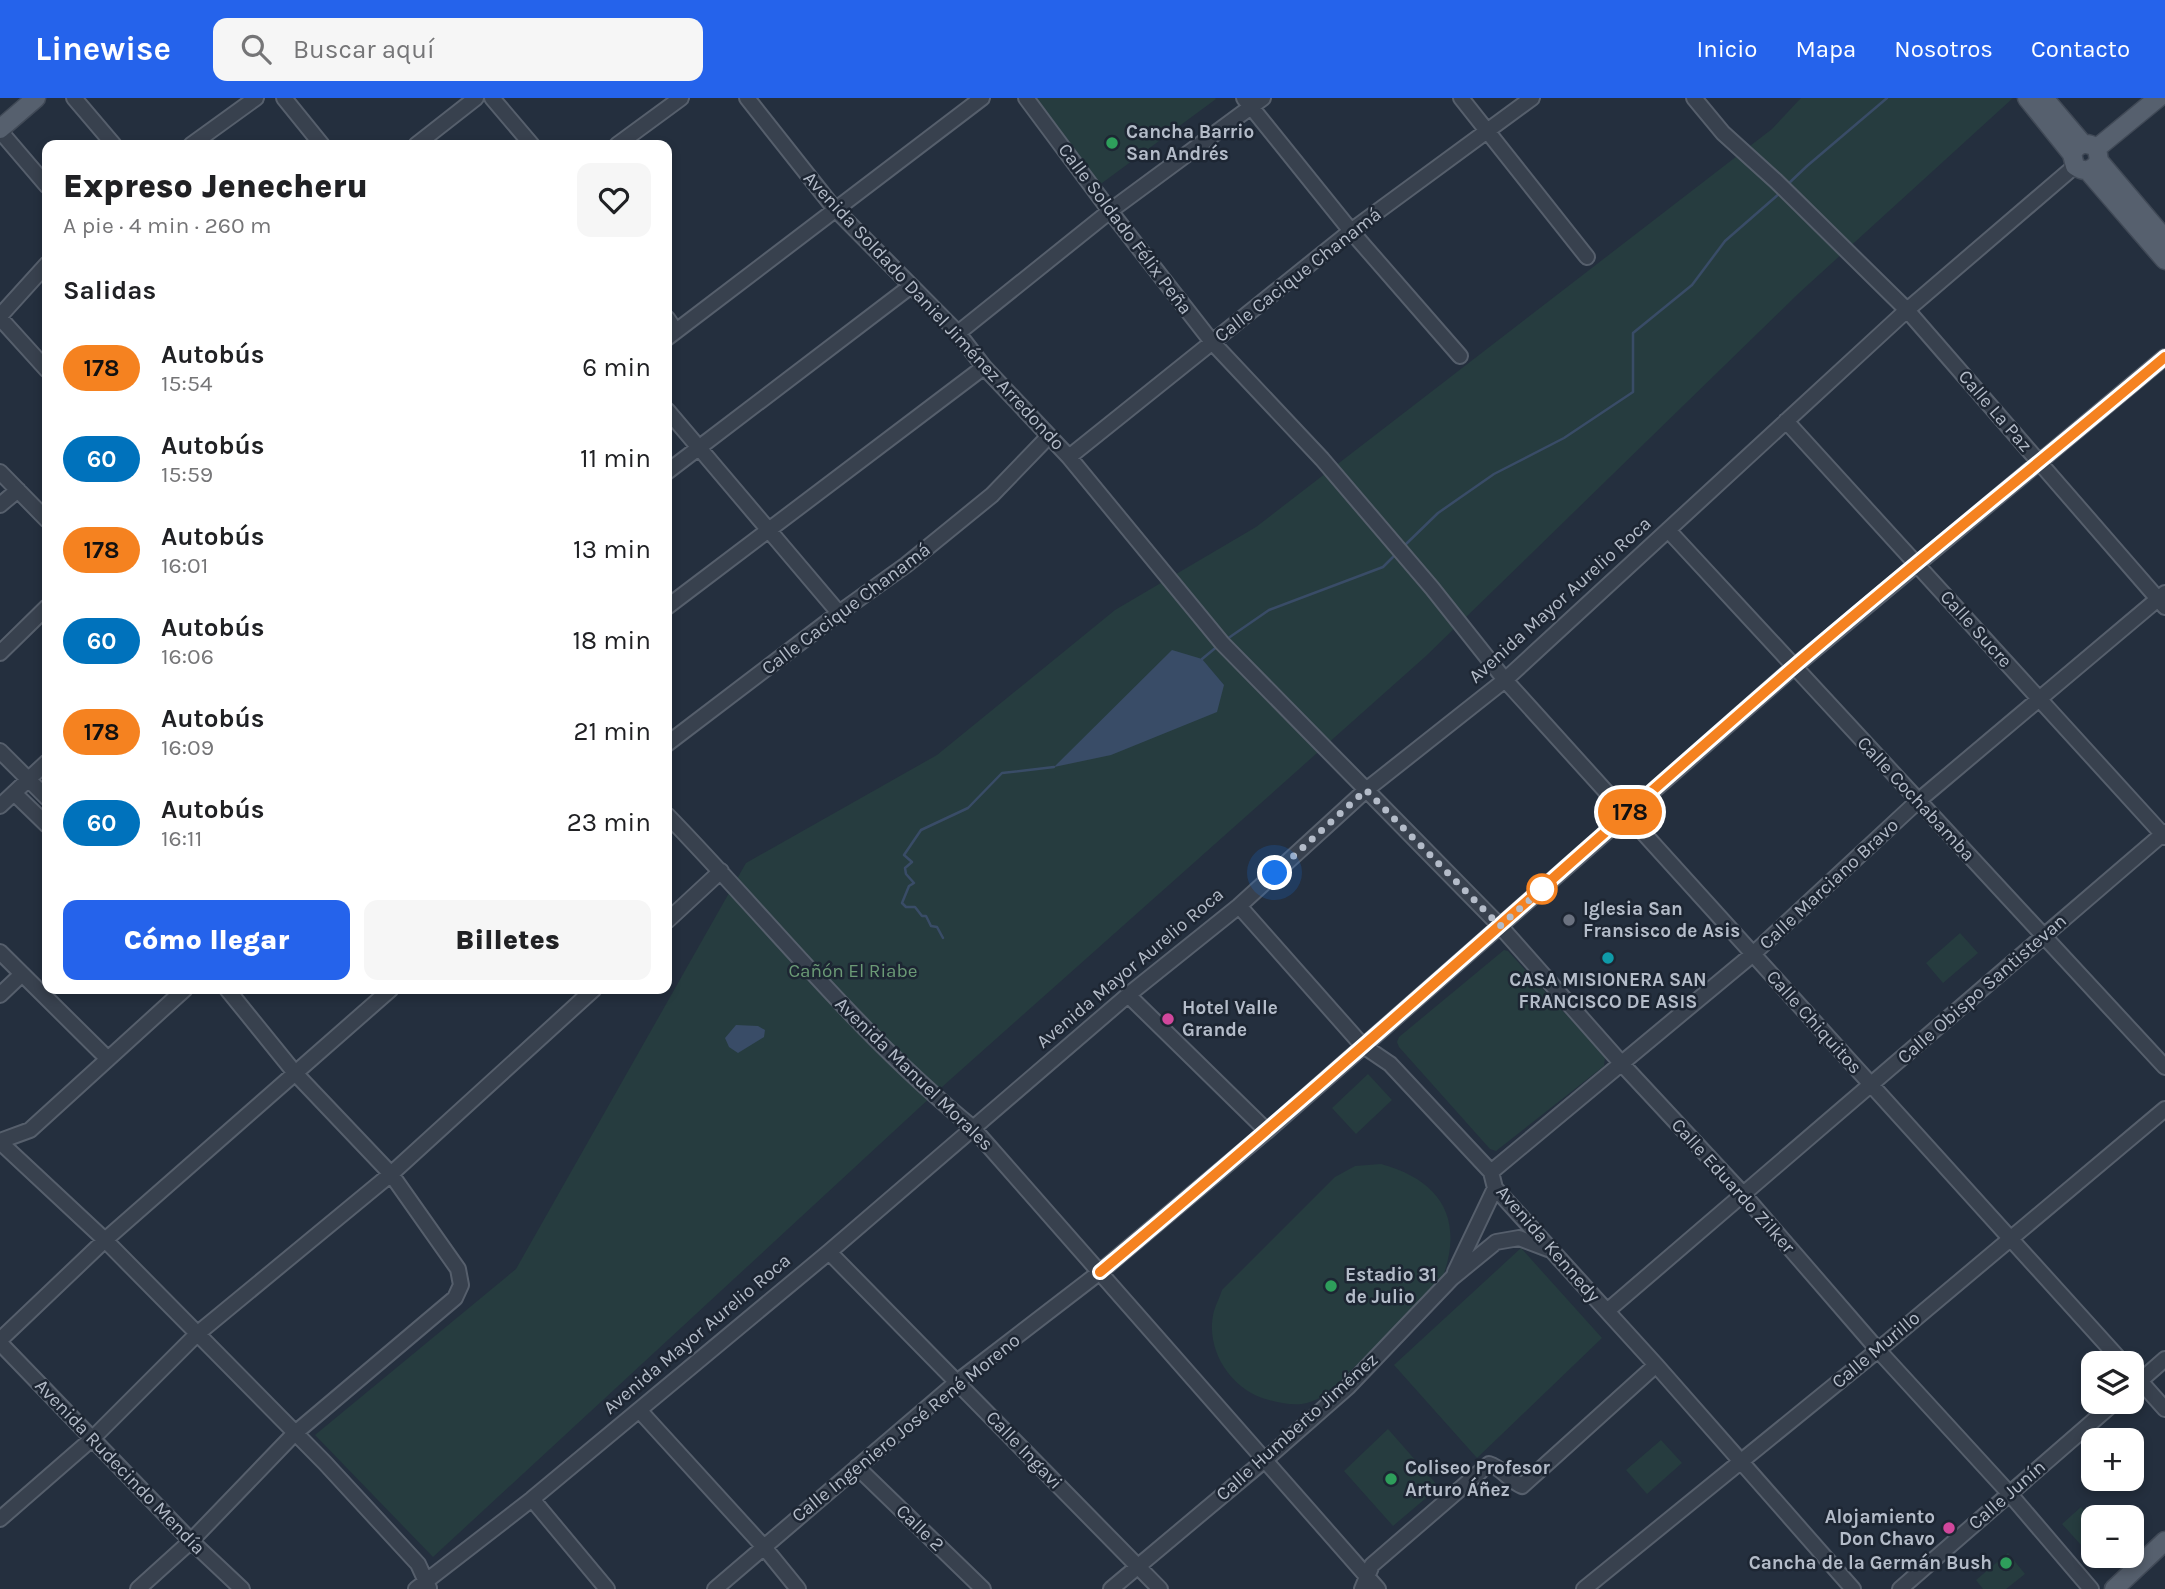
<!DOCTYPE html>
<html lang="es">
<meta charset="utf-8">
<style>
body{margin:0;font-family:Karla,sans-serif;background:#f6f6f6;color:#202124;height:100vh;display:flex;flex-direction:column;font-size:26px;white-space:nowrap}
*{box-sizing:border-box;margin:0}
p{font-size:23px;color:#757577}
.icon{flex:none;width:38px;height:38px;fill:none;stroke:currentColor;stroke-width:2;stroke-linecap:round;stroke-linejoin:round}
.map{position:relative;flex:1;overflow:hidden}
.sheet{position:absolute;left:42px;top:42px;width:630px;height:854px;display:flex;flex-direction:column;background:#fff;border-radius:14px;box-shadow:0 4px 10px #0003}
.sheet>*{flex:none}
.badge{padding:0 14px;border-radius:23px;font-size:24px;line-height:46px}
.buttons{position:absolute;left:2081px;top:1253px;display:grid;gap:14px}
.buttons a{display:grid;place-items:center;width:63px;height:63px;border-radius:14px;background:#fff;box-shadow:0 4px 10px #0003;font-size:35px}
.you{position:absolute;width:35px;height:35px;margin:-18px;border:5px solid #fff;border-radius:50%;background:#1a73e8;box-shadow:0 0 0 10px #1a73e833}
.map>.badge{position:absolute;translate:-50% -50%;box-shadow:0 0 0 4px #fff}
h2{padding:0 21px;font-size:26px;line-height:63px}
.round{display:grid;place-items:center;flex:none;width:74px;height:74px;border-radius:14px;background:#f6f6f6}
.summary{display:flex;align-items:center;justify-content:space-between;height:119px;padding:0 21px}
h1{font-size:33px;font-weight:800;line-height:52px}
.primary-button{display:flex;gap:14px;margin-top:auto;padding:14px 21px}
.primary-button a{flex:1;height:80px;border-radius:14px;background:#2563eb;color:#fff;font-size:28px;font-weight:800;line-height:80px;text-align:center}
.primary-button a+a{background:#f6f6f6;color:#202124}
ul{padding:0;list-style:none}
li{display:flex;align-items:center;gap:21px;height:91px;padding:0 21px}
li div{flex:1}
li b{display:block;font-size:26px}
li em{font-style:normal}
li .badge{min-width:77px;font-weight:700;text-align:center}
header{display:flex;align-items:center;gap:42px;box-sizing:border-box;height:98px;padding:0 35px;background:#2563eb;color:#fff}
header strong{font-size:33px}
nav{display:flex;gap:38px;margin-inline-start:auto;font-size:24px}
.search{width:490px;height:63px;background:#f6f6f6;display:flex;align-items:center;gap:18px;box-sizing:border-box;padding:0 24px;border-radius:14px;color:#757577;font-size:26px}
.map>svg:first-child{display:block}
.green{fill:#263c3f}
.water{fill:#394c67}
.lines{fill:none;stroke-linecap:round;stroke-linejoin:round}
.stream{stroke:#394c67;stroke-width:2.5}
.minor-casing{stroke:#565f6c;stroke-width:18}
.major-casing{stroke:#414a57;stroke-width:21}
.minor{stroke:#38414e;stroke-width:14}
.major{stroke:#56606e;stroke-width:18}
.line-casing{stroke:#fff;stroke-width:16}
.line{stroke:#f58220;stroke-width:10}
.walk{stroke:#b4bcc9;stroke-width:7;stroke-dasharray:0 12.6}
.leisure-dot{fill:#2e9e5b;stroke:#1d2633;stroke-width:2.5}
.stop-dot{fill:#fff;stroke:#f58220;stroke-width:3.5}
.worship-dot{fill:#6b7280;stroke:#1d2633;stroke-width:2.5}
.culture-dot{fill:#0f9aa8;stroke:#1d2633;stroke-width:2.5}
.hotel-dot{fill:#d1479c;stroke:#1d2633;stroke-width:2.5}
.labels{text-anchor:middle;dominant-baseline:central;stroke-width:5;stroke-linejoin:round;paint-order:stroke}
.poi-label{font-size:19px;font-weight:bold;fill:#b4bcc9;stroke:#1d2633;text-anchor:start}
.street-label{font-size:19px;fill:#b4bcc9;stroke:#1d2633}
.park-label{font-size:19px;fill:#6b9a76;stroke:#1d2633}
</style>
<header>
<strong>Linewise</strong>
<div class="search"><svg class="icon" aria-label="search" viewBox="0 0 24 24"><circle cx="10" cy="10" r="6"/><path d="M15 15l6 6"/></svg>Buscar aquí</div>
<nav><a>Inicio</a><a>Mapa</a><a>Nosotros</a><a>Contacto</a></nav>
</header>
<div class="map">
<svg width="2165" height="1491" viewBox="0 0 2165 1491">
<rect width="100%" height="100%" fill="#242f3e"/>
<!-- green -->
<path class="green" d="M1038,0H1215L1216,1L1098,88L1035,2Z
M1801,0H2013L1799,195L1426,558L933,997L433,1459L315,1337L516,1171L746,765L937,657L1115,512L1256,429L1772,31Z
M1960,835L1978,855L1943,885L1926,865Z
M1504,852L1508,853L1605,959L1604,968L1496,1053L1490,1051L1399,949L1397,944L1399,939Z
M1368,976L1392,1002L1356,1036L1332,1010Z
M1381,1066C1443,1083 1465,1123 1441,1184L1327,1296C1321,1299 1314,1303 1307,1305C1295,1308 1280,1305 1269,1302C1231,1293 1204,1251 1214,1213C1216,1206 1220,1199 1222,1192L1335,1079L1355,1068Z
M1521,1150L1602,1240L1477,1360L1394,1267Z
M1388,1331L1439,1389L1393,1428L1344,1373Z
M1661,1342L1682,1365L1647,1396L1626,1372Z
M2081,1409L2093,1424V1456L2091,1458L2062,1426Z
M2008,1455L2025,1476L2006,1491H1983L1976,1482Z"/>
<!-- water -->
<path class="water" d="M1172,552L1202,561L1224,587L1217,614L1111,657L1054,669Z
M736,927L758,928L765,932L764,939L738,955L729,949L725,940Z"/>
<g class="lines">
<!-- stream -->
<path class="stream" d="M1787,87L1807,68L1887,0
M1404,448L1438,415L1494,376L1564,340L1633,294V235L1692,187L1725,143L1780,95
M1227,541L1269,512L1383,469L1397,455
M1202,561L1219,547
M943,840L937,829L931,828L926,818H922L915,809H906L902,805L909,788L914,785L906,776L905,770L912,764L904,757L921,732L968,710L1002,675L1054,669"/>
<defs>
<path id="minor" d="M74,0L114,47
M284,0L322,47
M492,0L532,47
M747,0L834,110L958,235L984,269L1069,359L1222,545L1500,828L1622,966L1743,1096L1878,1252L2009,1395L2091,1491
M1026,0L1110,113L1212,244L1322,361L1432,490L1505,582L2123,1265
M1244,0L1351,133L1460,258
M1461,0L1587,159
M1694,0L1723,35L1776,83L1907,212L2165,509
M0,33L47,88
M191,47L256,0
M416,47L476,0
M617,47L681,0
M0,218L47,166
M0,220L47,272
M667,220L676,233
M958,235L1110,113L1263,0
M667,240L982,0
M667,312L839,515
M1786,323L2165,739
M1069,359L1351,133L1532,0
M0,374L47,422
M667,374L911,188
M0,407L18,392
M1668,432L2165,969
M667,509L984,269
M0,555L47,509
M667,646L839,515L906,467L992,397L1049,338
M0,653L47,700
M14,695L47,727
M0,708L47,664
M667,717C769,822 859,937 972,1029L1378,1491
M1239,808L1362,947L1390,966L1491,1074L1495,1090L1656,1267L1853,1491
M667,823L721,773
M0,854L108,961
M0,897L22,876
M1128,897L1267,1033
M0,1043L30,1032L185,891
M0,1044L105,1142L325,1365L418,1466L429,1490
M1491,1074L1753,856L1918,703L2165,495
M829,1154L1160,1491
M1455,1174L1495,1090
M1607,1213L2165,734
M0,1242L105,1142L391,891
M0,1245L191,1443L242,1491
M2132,1274L2165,1311
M2132,1290L2165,1261
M639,1312L763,1448L798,1491
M857,1369L983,1491
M532,1401L607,1491
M0,1421L93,1340L197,1236L391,1076L594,891
M138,1491L191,1443L294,1336L455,1200L461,1187L458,1171L391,1076L295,975L227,891
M416,1491L532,1401L829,1154L1128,897L1239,808L1366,692L1505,582L1907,212L2075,68
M715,1491L957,1284L1100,1174L1267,1033L1794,569L2165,259
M1111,1491L1266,1361L1348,1289L1452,1180L1496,1144L1519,1140L1548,1151
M1362,1491L1372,1467L1489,1366C1502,1370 1509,1382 1522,1388L1656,1267
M1584,1491L1878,1252L2165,1011
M1900,1491L2115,1304"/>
<path id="major" d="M2027,0L2072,56L2075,68C2085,75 2092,73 2099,63L2097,50C2086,43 2078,45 2072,56
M2044,0L2083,46
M0,31L36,0
M2097,50L2158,0
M2099,63L2165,141
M2088,73L2165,162
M2114,1491L2165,1443"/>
</defs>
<!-- minor casing -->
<use href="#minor" class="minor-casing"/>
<!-- major casing -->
<use href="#major" class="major-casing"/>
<!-- minor -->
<use href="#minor" class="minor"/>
<!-- major -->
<use href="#major" class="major"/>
</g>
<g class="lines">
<defs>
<path id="line" d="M1100,1174C1334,978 1560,772 1791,571C1914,465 2041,364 2165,259"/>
</defs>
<!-- line casing -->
<use href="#line" class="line-casing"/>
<!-- line -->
<use href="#line" class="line"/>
<!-- walk -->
<path class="walk" d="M1275,775L1366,692L1500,828L1542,791"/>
</g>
<!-- markers -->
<g class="leisure-dot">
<circle cx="1112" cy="45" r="7"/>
<circle cx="1331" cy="1188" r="7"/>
<circle cx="1391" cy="1381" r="7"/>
<circle cx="2006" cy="1465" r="7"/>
</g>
<circle class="stop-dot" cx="1542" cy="791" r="14"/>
<circle class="worship-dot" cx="1569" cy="822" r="7"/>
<circle class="culture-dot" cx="1608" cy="860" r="7"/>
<g class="hotel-dot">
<circle cx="1168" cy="921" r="7"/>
<circle cx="1949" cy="1430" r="7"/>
</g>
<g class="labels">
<!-- poi labels -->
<g class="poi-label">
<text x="1126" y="34">Cancha Barrio<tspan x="1126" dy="22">San Andrés</tspan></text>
<text x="1583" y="811">Iglesia San<tspan x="1583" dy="22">Fransisco de Asis</tspan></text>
<text x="1608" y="882" text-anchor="middle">CASA MISIONERA SAN<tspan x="1608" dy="22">FRANCISCO DE ASIS</tspan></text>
<text x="1182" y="910">Hotel Valle<tspan x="1182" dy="22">Grande</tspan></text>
<text x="1345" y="1177">Estadio 31<tspan x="1345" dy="22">de Julio</tspan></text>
<text x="1405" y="1370">Coliseo Profesor<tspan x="1405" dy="22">Arturo Áñez</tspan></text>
<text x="1935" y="1419" text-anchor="end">Alojamiento<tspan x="1935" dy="22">Don Chavo</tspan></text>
<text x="1992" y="1465" text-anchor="end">Cancha de la Germán Bush</text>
</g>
<!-- street labels -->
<g class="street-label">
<text transform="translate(1125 131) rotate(53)">Calle Soldado Félix Peña</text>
<text transform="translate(1298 177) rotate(-38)">Calle Cacique Chanamá</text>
<text transform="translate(934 213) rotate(47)">Avenida Soldado Daniel Jiménez Arredondo</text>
<text transform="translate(1995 313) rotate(49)">Calle La Paz</text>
<text transform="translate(1560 502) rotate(-42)">Avenida Mayor Aurelio Roca</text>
<text transform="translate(846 511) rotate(-37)">Calle Cacique Chanamá</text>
<text transform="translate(1976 531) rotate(48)">Calle Sucre</text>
<text transform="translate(1916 701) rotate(47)">Calle Cochabamba</text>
<text transform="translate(1829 786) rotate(-43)">Calle Marciano Bravo</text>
<text transform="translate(1130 870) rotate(-40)">Avenida Mayor Aurelio Roca</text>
<text transform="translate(1982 891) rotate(-41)">Calle Obispo Santistevan</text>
<text transform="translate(1814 924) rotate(48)">Calle Chiquitos</text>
<text transform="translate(914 976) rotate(44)">Avenida Manuel Morales</text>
<text transform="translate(1733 1088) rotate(48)">Calle Eduardo Zilker</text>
<text transform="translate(1548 1146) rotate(49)">Avenida Kennedy</text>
<text transform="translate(697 1236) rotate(-40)">Avenida Mayor Aurelio Roca</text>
<text transform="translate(1876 1252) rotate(-40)">Calle Murillo</text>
<text transform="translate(1297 1329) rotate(-42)">Calle Humberto Jiménez</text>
<text transform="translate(906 1330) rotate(-39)">Calle Ingeniero José René Moreno</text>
<text transform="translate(1024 1352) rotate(46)">Calle Ingavi</text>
<text transform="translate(120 1369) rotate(46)">Avenida Rudecindo Mendía</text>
<text transform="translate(2007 1397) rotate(-41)">Calle Junín</text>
<text transform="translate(920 1430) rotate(44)">Calle 2</text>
</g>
<!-- park labels -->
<g class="park-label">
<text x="853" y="873">Cañón El Riabe</text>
</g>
</g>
</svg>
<div class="buttons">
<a><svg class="icon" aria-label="layers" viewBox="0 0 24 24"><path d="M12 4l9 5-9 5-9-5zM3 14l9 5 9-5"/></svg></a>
<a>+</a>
<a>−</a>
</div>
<div class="you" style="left:1275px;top:775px"></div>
<b class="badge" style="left:1630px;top:714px;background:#f58220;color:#111">178</b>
<section class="sheet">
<div class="summary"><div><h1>Expreso Jenecheru</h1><p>A pie · 4 min · 260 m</p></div><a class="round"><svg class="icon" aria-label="heart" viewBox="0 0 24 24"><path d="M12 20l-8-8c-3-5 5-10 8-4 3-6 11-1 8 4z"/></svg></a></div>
<h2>Salidas</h2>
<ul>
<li><span class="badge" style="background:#f58220;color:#111">178</span><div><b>Autobús</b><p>15:54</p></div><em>6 min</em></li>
<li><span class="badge" style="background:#0072bc;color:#fff">60</span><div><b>Autobús</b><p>15:59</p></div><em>11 min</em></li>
<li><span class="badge" style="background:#f58220;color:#111">178</span><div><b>Autobús</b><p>16:01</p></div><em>13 min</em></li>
<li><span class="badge" style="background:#0072bc;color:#fff">60</span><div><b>Autobús</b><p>16:06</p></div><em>18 min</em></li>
<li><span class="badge" style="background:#f58220;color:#111">178</span><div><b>Autobús</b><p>16:09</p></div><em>21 min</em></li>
<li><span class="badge" style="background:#0072bc;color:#fff">60</span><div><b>Autobús</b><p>16:11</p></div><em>23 min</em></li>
</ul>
<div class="primary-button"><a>Cómo llegar</a><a>Billetes</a></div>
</section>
</div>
